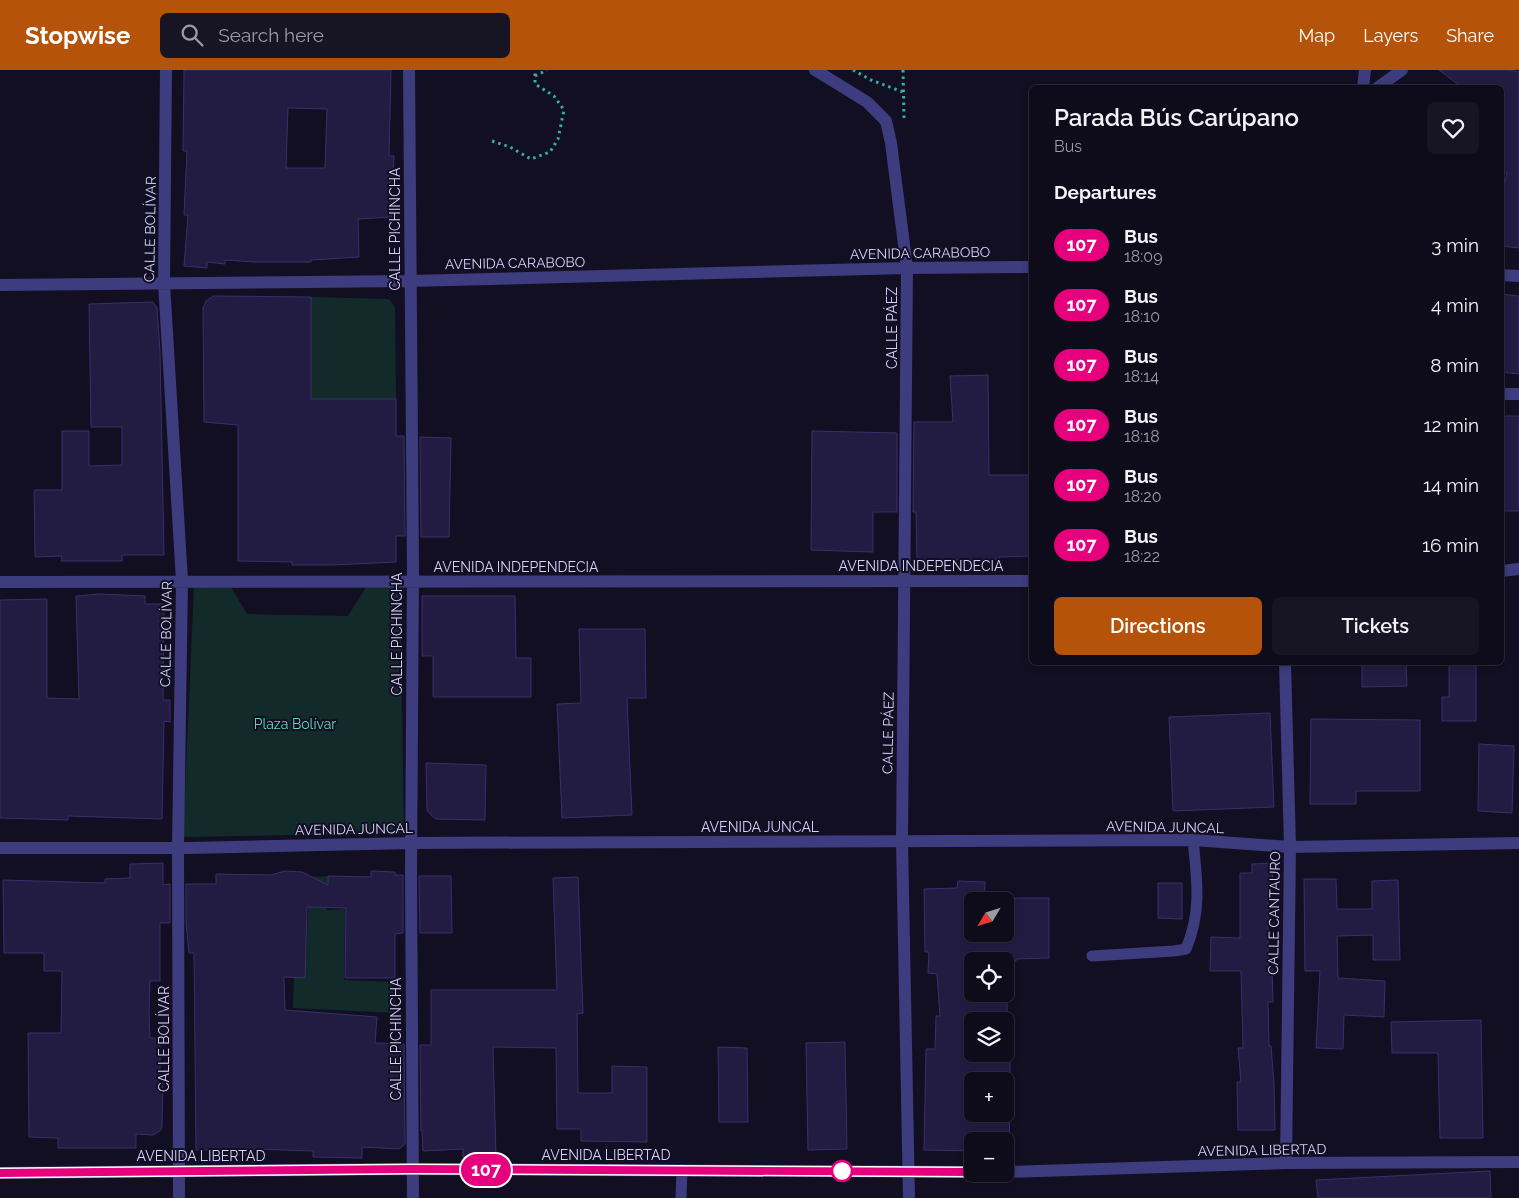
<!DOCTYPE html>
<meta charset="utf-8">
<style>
body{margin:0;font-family:Raleway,sans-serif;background:#171423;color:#f1f3f6;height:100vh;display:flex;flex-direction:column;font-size:19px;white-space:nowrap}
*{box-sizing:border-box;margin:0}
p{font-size:16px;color:#9b9ba2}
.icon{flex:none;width:28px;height:28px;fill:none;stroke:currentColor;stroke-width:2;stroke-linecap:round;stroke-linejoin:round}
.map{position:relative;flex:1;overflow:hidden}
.sheet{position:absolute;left:1029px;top:15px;width:475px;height:580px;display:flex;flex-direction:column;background:#0e0b1a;border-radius:8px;box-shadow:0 2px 8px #0003,0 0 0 1px #2e2b39}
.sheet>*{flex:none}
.badge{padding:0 10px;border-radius:16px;font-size:18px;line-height:32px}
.needle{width:32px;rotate:232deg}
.tools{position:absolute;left:964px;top:822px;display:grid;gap:10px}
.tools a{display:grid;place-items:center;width:50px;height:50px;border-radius:8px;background:#0e0b1a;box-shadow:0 2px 8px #0003,0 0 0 1px #2e2b39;font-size:25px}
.map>.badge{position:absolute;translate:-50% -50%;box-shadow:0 0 0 2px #fff}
h2{padding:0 25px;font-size:19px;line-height:45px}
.round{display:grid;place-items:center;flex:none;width:52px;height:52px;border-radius:8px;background:#171423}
.headline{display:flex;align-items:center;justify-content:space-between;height:85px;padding:0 25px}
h1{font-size:24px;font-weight:600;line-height:38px}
.cta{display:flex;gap:10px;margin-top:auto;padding:10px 25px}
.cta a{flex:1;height:58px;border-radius:8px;background:#b45309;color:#fff;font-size:20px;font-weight:600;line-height:58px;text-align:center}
.cta a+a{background:#171423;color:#f1f3f6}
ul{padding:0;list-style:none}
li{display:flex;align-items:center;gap:15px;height:60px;padding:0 25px}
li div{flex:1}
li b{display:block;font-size:19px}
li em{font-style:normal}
li .badge{min-width:55px;font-weight:700;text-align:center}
header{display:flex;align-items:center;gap:30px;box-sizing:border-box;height:70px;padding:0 25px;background:#b45309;color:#fff}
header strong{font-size:24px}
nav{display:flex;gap:28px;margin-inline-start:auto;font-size:18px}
.search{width:350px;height:45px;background:#171423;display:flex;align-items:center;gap:12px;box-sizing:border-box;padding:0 18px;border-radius:8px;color:#9b9ba2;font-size:19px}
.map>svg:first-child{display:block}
.green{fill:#122b2a}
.building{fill:#221c42;stroke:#3a2f6c;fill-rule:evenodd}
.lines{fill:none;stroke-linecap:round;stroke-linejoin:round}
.path{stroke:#35aea3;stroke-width:3;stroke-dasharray:2.5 4;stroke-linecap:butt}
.service{stroke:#3d3c7e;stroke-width:11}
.minor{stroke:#3d3c7e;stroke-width:12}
.line-casing{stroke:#fff;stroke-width:11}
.line{stroke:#e6007e;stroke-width:8}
.stop-dot{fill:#fff;stroke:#e6007e;stroke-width:2.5}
.labels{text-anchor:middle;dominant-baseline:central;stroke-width:4;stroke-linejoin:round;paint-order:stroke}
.street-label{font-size:14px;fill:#d6d2fd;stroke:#120f22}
.park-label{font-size:14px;fill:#62d8b7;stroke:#120f22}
</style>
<header>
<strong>Stopwise</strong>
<div class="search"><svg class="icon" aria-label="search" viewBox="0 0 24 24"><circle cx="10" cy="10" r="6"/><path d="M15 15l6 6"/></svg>Search here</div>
<nav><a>Map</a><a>Layers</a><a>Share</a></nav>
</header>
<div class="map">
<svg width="1519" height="1128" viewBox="0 0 1519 1128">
<rect width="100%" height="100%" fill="#120f22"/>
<!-- green -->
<path class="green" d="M311,227L389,229L395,237L396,329H311Z
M194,517H231L247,544L348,546L366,517H400L404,763L183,767Z
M328,806L327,840L345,839L344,910L396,912L395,943L293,938L294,907H305L310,807Z"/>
<!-- building -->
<path class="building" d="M184,0H391L389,86H394L393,111H390L392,147L358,149L359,187L311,190V192H254L225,190V194L207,192V198L184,196L188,145H184L187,81H183ZM288,38L327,39L325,98H286Z
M1439,0H1509L1519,2V178L1501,176V131L1507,103L1501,102V18H1463Z
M1501,224L1519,226V304L1501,302Z
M213,226L311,227V329H396V366H404L405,466H396V492L332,495H292V492L238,491V355L204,352L203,238L206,231Z
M153,232L157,238L160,281L164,485H122V491H61L62,486L35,487L34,420H62V361H89V396L122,395V357H91L89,234Z
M988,305L989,405H1031V486L999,487V489L917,491L916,442H913L914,352H953L950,306Z
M1501,346H1519V441H1501Z
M812,361L897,363V442H873V482L811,480Z
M420,367L451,368L449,467H421Z
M100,524L145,526V534H164L163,630H170V652L164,651L162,749L68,746V750L0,748V530L47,529V628L79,629L76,526Z
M422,526H515L516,588H531V627H433V586H422Z
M579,559H645L646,628H627L632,745L562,748L557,634L581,633Z
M1362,592H1406L1407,616L1362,617Z
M1449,592H1476V651H1442V627H1449Z
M1270,643L1274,737L1173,741L1169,647Z
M1311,649L1420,650V721H1356V734H1310Z
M1479,674L1514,676L1512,743L1478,741Z
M426,693L486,695L485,750L436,749L431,745L427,740Z
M163,793V815L170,814V853H160V911H150L149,942L150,968H160V1003H163L162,1057L160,1061L153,1065L136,1064V1078H58V1068L29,1067L28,963H61L62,901H44V883H4L3,810L105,813V809L130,808V794Z
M1272,793L1273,816H1268V897H1272L1273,932H1268L1269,976H1271L1274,1013L1275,1060H1238L1237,1012H1241L1238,978H1243L1241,901H1210L1211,867L1240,868V803H1252V794Z
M285,801L302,802L328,815V806L371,807V801L395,802V805H403V863L395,864V908H345L346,838L307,837L305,908L284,907L285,940L377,947L375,973L404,974L405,1074L399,1079L362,1077V1088L313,1087V1081L253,1079V1085H226V1080H196L194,883H189L186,853V814H216V804L271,805Z
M419,806H451L452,863H420Z
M578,807L583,943L577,944L578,1023H612V996L647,997V1072L581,1071V1059H557L556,978L493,977L496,1086L463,1087V1079L423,1081L422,1060L421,1061L420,975H431V920H557L553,808Z
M1304,809H1336L1337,839H1372V811L1398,810L1400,890H1373V865L1337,866L1338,908L1385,911L1384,947L1344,945L1343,979L1316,978L1320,901H1305Z
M958,811L985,812L984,831H972V864H1005V828H1049V888L1016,889V891H972V924H1007V951H972V984H1010V1011H972V1044H1010L1009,1071H972V1081L924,1080L926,979H935L936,946H940L937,904L928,903L929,882H925L924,819L957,818Z
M1158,813H1182V849L1158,848Z
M1481,950L1483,1068H1440L1438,983H1392L1391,952Z
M845,972L847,1079L808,1080L806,973Z
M718,977L747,978L748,1052H719Z
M1490,1101L1491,1128H1318L1316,1110Z"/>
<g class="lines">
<!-- path -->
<path class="path" d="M853,0L871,10L903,22
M903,0L904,48
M535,6L547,0
M492,71L510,77L531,89L550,82L558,69L564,40L554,26L535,14V0"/>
<!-- service -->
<path class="service" d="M1092,886L1174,881L1186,879C1202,841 1197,810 1193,770
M681,1128L682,1100"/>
<!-- minor -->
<path class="minor" d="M166,0L164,213L182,511L178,778L179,1128
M409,0L413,500L411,803L413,1128
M815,0L867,32L886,51L891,73L907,198L902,771L909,1128
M1363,18L1365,0
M1377,18L1402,0
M1501,205L1519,206
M0,215L411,211L907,198L1031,197
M1501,324H1519
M1501,501L1519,499
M0,512L1031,511
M1285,592L1290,777L1286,1093
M0,778H189L411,773L1193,770L1290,777L1519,773
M1005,1102L1286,1093L1519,1092
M0,1103L412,1099L972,1102"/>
</g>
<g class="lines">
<defs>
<path id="line" d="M0,1103L412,1099L972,1102"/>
</defs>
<!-- line casing -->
<use href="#line" class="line-casing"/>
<!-- line -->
<use href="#line" class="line"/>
</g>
<!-- markers -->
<circle class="stop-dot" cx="842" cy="1101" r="10"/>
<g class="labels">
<!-- street labels -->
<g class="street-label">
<text transform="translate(150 159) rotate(-89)">CALLE BOLÍVAR</text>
<text transform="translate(395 159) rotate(-90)">CALLE PICHINCHA</text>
<text transform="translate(920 183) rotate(-1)">AVENIDA CARABOBO</text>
<text transform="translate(515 193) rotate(-1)">AVENIDA CARABOBO</text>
<text transform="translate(892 258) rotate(-90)">CALLE PÁEZ</text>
<text x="921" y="496">AVENIDA INDEPENDECIA</text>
<text x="516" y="497">AVENIDA INDEPENDECIA</text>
<text transform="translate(166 564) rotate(-89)">CALLE BOLÍVAR</text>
<text transform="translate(397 564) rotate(-90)">CALLE PICHINCHA</text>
<text transform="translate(888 663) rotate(-89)">CALLE PÁEZ</text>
<text x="760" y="757">AVENIDA JUNCAL</text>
<text transform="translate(1165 757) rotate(1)">AVENIDA JUNCAL</text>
<text transform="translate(354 759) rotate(-1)">AVENIDA JUNCAL</text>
<text transform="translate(1274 843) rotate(-89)">CALLE CANTAURO</text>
<text transform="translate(164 969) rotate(-90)">CALLE BOLÍVAR</text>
<text transform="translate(396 969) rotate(-90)">CALLE PICHINCHA</text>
<text transform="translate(1262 1080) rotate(-1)">AVENIDA LIBERTAD</text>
<text x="606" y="1085">AVENIDA LIBERTAD</text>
<text x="201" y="1086">AVENIDA LIBERTAD</text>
</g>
<!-- park labels -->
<g class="park-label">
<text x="295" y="654">Plaza Bolívar</text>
</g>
</g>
</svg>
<div class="tools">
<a><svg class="needle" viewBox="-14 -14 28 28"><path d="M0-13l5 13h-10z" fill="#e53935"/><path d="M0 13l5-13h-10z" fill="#9b9ba2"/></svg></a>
<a><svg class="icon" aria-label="locate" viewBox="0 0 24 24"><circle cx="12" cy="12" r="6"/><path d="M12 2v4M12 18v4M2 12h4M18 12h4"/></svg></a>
<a><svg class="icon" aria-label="layers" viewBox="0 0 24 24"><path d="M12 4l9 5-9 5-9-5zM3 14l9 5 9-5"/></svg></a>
<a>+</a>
<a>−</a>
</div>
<b class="badge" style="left:486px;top:1100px;background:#e6007e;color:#fff">107</b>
<section class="sheet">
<div class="headline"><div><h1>Parada Bús Carúpano</h1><p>Bus</p></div><a class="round"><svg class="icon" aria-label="heart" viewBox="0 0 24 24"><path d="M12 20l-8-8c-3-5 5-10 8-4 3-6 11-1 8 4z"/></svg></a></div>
<h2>Departures</h2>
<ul>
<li><span class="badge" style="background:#e6007e;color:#fff">107</span><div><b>Bus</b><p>18:09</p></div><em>3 min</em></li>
<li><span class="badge" style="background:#e6007e;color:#fff">107</span><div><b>Bus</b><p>18:10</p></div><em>4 min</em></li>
<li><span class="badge" style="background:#e6007e;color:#fff">107</span><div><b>Bus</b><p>18:14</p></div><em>8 min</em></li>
<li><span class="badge" style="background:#e6007e;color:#fff">107</span><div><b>Bus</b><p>18:18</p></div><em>12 min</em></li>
<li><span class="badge" style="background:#e6007e;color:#fff">107</span><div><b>Bus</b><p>18:20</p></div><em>14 min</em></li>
<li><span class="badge" style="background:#e6007e;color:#fff">107</span><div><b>Bus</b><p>18:22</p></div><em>16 min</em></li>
</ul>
<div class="cta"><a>Directions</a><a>Tickets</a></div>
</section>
</div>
